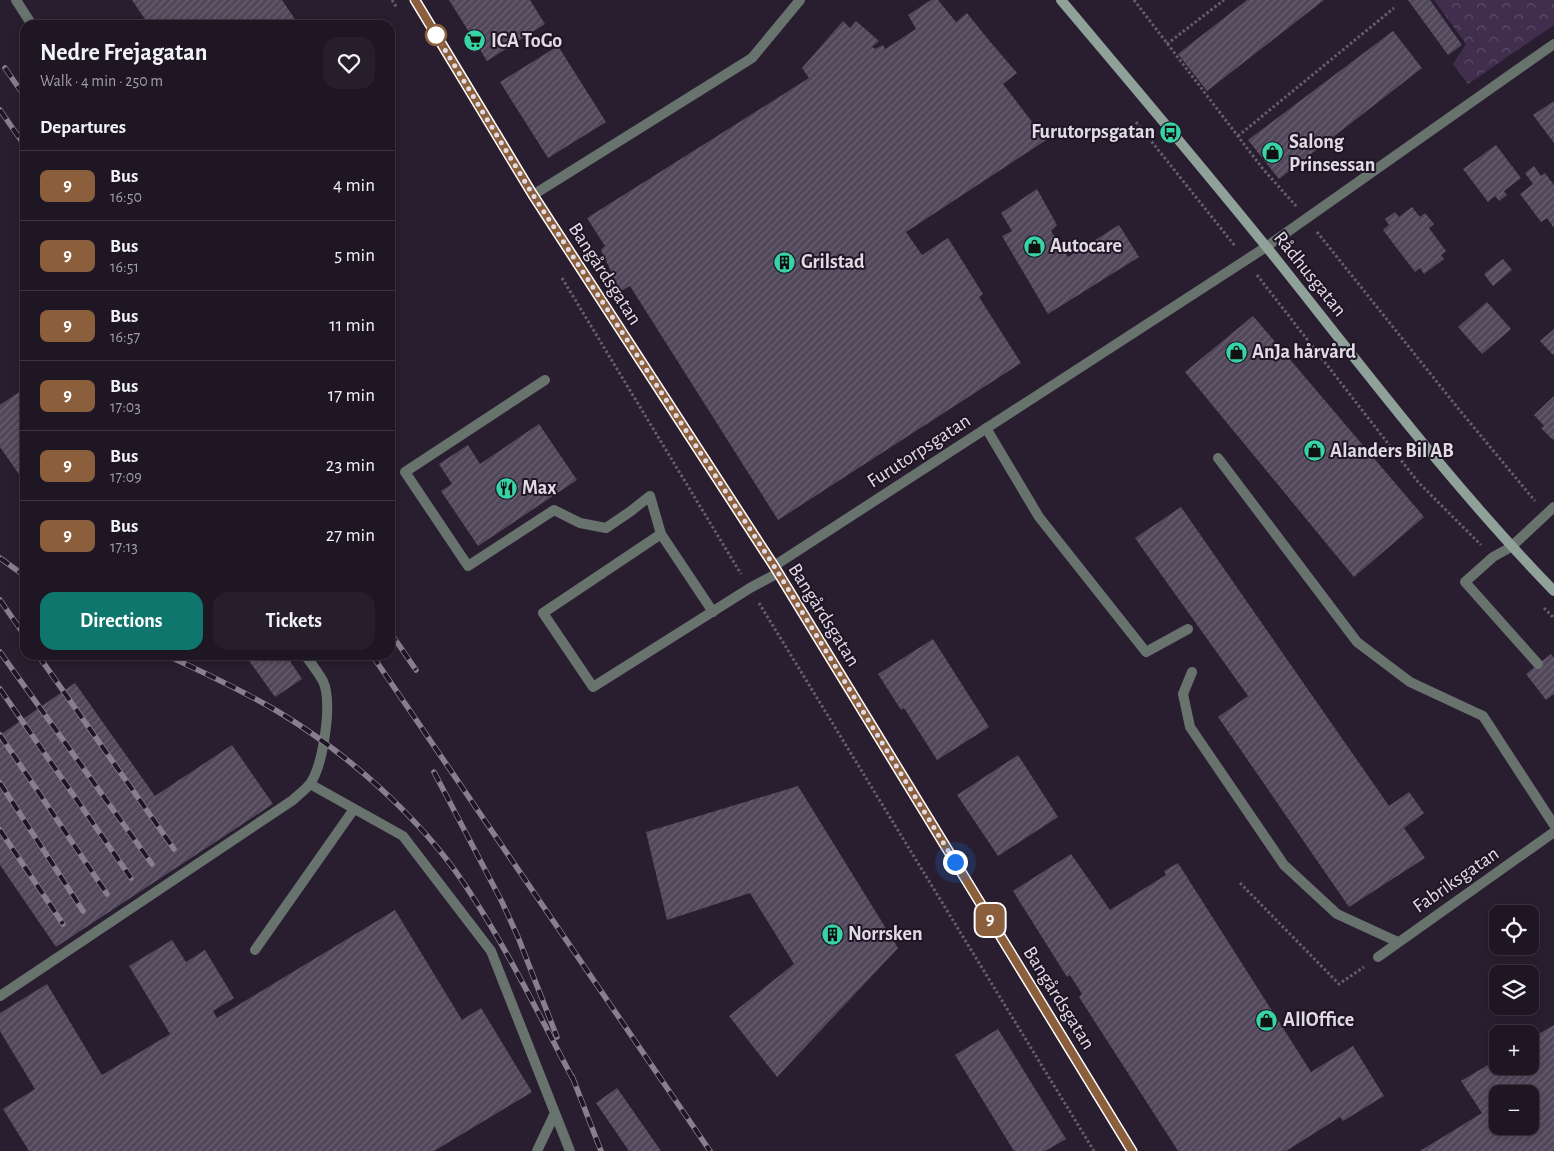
<!DOCTYPE html>
<meta charset="utf-8">
<style>
body{margin:0;font-family:"Alegreya Sans",sans-serif;background:#261f2b;color:#f1f3f6;height:100vh;display:flex;flex-direction:column;font-size:19px;white-space:nowrap}
*{box-sizing:border-box;margin:0}
p{font-size:16px;color:#a19fa6}
.icon{flex:none;width:28px;height:28px;fill:none;stroke:currentColor;stroke-width:2;stroke-linecap:round;stroke-linejoin:round}
.map{position:relative;flex:1;overflow:hidden}
.details{position:absolute;left:20px;top:20px;width:375px;height:640px;display:flex;flex-direction:column;background:#1e1623;border-radius:15px;box-shadow:0 2px 8px #0003,0 0 0 1px #3c3541}
.details>*{flex:none}
.badge{padding:0 10px;border-radius:8px;font-size:18px;line-height:32px}
.tools{position:absolute;left:1489px;top:905px;display:grid;gap:10px}
.tools a{display:grid;place-items:center;width:50px;height:50px;border-radius:10px;background:#1e1623;box-shadow:0 2px 8px #0003,0 0 0 1px #3c3541;font-size:25px}
.you{position:absolute;width:25px;height:25px;margin:-12px;border:4px solid #fff;border-radius:50%;background:#1a73e8;box-shadow:0 0 0 8px #1a73e833}
.map>.badge{position:absolute;translate:-50% -50%;box-shadow:0 0 0 2px #fff}
h2{padding:0 20px;font-size:19px;line-height:45px}
.round{display:grid;place-items:center;flex:none;width:52px;height:52px;border-radius:15px;background:#261f2b}
.headline{display:flex;align-items:center;justify-content:space-between;height:85px;padding:0 20px}
h1{font-size:24px;font-weight:600;line-height:38px}
.primary-button{display:flex;gap:10px;margin-top:auto;padding:10px 20px}
.primary-button a{flex:1;height:58px;border-radius:15px;background:#0f766e;color:#fff;font-size:20px;font-weight:600;line-height:58px;text-align:center}
.primary-button a+a{background:#261f2b;color:#f1f3f6}
ul{padding:0;list-style:none}
li{display:flex;align-items:center;gap:15px;height:70px;padding:0 20px;border-top:1px solid #3c3541}
li div{flex:1}
li b{display:block;font-size:19px}
li em{font-style:normal}
li .badge{min-width:55px;font-weight:700;text-align:center}
.map>svg:first-child{display:block}
.park{fill:url(#park-crowns)}
.building{fill:url(#building-hatch);fill-rule:evenodd}
.lines{fill:none;stroke-linecap:round;stroke-linejoin:round}
.path{stroke:#665e6d;stroke-width:3;stroke-dasharray:2.5 2.5;stroke-linecap:butt}
.lane{stroke:#68736e;stroke-width:10}
.street{stroke:#68736e;stroke-width:10}
.secondary{stroke:#8fa199;stroke-width:10}
.rail-casing{stroke:#877f8d;stroke-width:5.5}
.rail{stroke:#1e1525;stroke-width:4;stroke-dasharray:11;stroke-linecap:butt}
.line-casing{stroke:#fff;stroke-width:11}
.line{stroke:#8b5e3c;stroke-width:8}
.walk{stroke:#e1dbe6;stroke-width:5;stroke-dasharray:0 9}
.stop-dot{fill:#fff;stroke:#8b5e3c;stroke-width:2.5}
.labels{text-anchor:middle;dominant-baseline:central;stroke-width:4;stroke-linejoin:round;paint-order:stroke}
.poi-label{font-size:20px;font-weight:bold;fill:#e1dbe6;stroke:#1e1525;text-anchor:start}
.street-label{font-size:20px;fill:#e1dbe6;stroke:#1e1525}
</style>
<div class="map">
<svg width="1554" height="1151" viewBox="0 0 1554 1151">
<defs>
<pattern id="park-crowns" width="20" height="18" patternUnits="userSpaceOnUse" patternTransform="scale(1.25)"><rect width="20" height="18" fill="#412e4f"/><path d="M2 6a3 3 0 1 1 6 0M12 15a3 3 0 1 1 6 0" fill="none" stroke="#5c4c68"/></pattern>
<pattern id="building-hatch" width="6" height="6" patternUnits="userSpaceOnUse" patternTransform="scale(1.25)"><rect width="6" height="6" fill="#51475a"/><path d="M-1 1l2-2M0 6l6-6M5 7l2-2" fill="none" stroke="#6a6172"/></pattern>
</defs>
<rect width="100%" height="100%" fill="#281e2f"/>
<!-- park -->
<path class="park" d="M1434,0H1554V25L1468,84L1453,64L1466,44Z"/>
<!-- building -->
<path class="building" d="M132,0H282L299,25H149Z
M449,0H530L545,24L487,61Z
M931,0H938L956,22L967,13L987,38L1017,73L1003,84L1046,140L906,232L922,255L948,238L983,294L979,297L1021,363L778,520L630,286L621,291L617,284L601,250L605,246L587,218L809,78L802,68L843,21L850,28L856,21L879,41L872,47L875,49L883,45L885,49L916,29L908,15Z
M1247,0H1324L1207,91L1178,54Z
M1408,0H1430L1462,45L1448,55Z
M1393,31L1422,68L1279,179L1248,140Z
M558,46L606,122L548,158L500,82Z
M1554,101V143L1533,115Z
M1496,145L1521,178L1504,191L1507,195L1499,201L1495,196L1488,202L1463,169Z
M1534,166L1541,176L1545,173L1554,185V228L1547,218L1541,222L1520,194L1533,184L1525,173Z
M1037,189L1057,225L1051,231L1068,257L1119,225L1139,257L1048,314L1002,236L1012,231L1001,213Z
M1412,207L1420,217L1425,213L1434,224L1429,228L1446,251L1441,255L1444,259L1424,274L1420,268L1415,272L1383,230L1389,225L1385,219L1395,212L1399,217Z
M1503,259L1512,270L1493,286L1484,274Z
M1487,302L1511,329L1482,354L1458,327Z
M1253,316L1424,517L1354,577L1185,372Z
M1554,329V354L1553,355L1540,341Z
M25,388V483L0,447V405Z
M1554,396V438L1553,440L1541,428L1544,426L1534,415Z
M539,424L577,480L478,546L441,491L452,484L439,464L468,445L480,464Z
M1181,507L1389,806L1409,792L1424,813L1404,828L1425,858L1349,907L1218,717L1248,696L1135,538Z
M933,639L989,727L937,760L904,708L901,710L878,674Z
M1551,654L1554,658V694L1546,700L1526,674Z
M245,655H286L302,679L275,697Z
M75,683L155,796L232,745L273,804L56,947L0,865V735Z
M1018,755L1058,817L998,856L957,795Z
M798,786L898,948L777,1077L729,1016L794,964L750,893L667,920L646,832Z
M1071,854L1110,910L1166,875L1164,871L1178,863L1311,1072L1353,1046L1384,1096L1343,1121L1340,1117L1286,1151H1178L1079,997L1082,994L1070,975L1067,977L1013,891Z
M395,910L462,1020L481,1008L532,1092L434,1151H29L3,1109L35,1089L0,1031V1013L47,984L102,1075L170,1034L129,966L172,940L186,962L205,950L234,998L213,1011L217,1018Z
M1554,1025V1151H1420L1482,1113L1461,1081L1498,1059V1066H1530V1039ZM1498,1094H1530V1126H1498Z
M998,1029L1066,1139L1045,1151H1014L955,1055Z
M617,1088L661,1151H629L596,1103Z"/>
<g class="lines">
<!-- path -->
<path class="path" d="M392,0L397,8
M1134,0L1263,169L1296,206
M1167,44L1224,0
M1136,122L1235,246
M1238,136L1394,8
M1317,232L1457,407L1535,501
M1257,275L1418,482L1481,545
M562,278L741,574
M759,603L1094,1151
M1544,608L1554,618
M1240,883L1339,984L1364,967"/>
<!-- lane -->
<path class="lane" d="M545,380L405,472L468,566L554,510L580,523L606,528L631,511L650,496L661,534L543,613L593,687L750,588L778,573
M986,428L1039,517L1146,652L1188,629
M1218,458L1357,642L1410,682L1483,716L1554,825
M661,534L713,612
M1511,547L1493,557L1465,582L1538,664
M1192,672L1183,694L1190,727L1284,865L1337,914L1398,942
M310,784L403,836L491,951L570,1151
M255,950L354,809
M537,1151L555,1113"/>
<!-- street -->
<path class="street" d="M16,0L32,25
M415,0L533,195L774,566L1132,1151
M533,195L752,58L800,0
M1511,547L1554,507
M774,566L1266,247L1554,44
M1378,957L1554,832
M0,996L293,800C298,795 305,790 310,784C323,765 333,703 323,681C318,672 311,663 305,655"/>
<!-- secondary -->
<path class="secondary" d="M1061,0C1135,88 1209,175 1281,265C1369,376 1455,489 1554,591"/>
<defs>
<path id="rail" d="M5,68L25,97
M0,110L25,146
M0,558L25,576
M0,600L25,636
M390,632L416,670
M0,652L152,864
M38,655L174,849
M166,655C203,672 241,690 277,711C347,753 420,817 465,885C506,946 540,1017 575,1083
M372,655L710,1151
M0,689L131,878
M0,735L107,894
M434,772L502,902L518,937L557,1037
M0,783L83,911
M0,830L63,924
M572,1076L601,1151"/>
</defs>
<!-- rail casing -->
<use href="#rail" class="rail-casing"/>
<!-- rail -->
<use href="#rail" class="rail"/>
</g>
<g class="lines">
<defs>
<path id="line" d="M415,0L533,195L774,566L1132,1151"/>
</defs>
<!-- line casing -->
<use href="#line" class="line-casing"/>
<!-- line -->
<use href="#line" class="line"/>
<!-- walk -->
<path class="walk" d="M436,35L533,195L774,566L955,862"/>
</g>
<!-- icons -->
<defs>
<symbol id="supermarket-disc" viewBox="-11 -11 22 22"><circle r="9.5" fill="#38d4a6" stroke="#1e1525"/><path d="M-6-5.5h2.5l.6 2H6L4.5 2H-2.5L-4.4-4H-6ZM-1.5 3.2a1.3 1.3 0 1 0 .1 0ZM3 3.2a1.3 1.3 0 1 0 .1 0Z" fill="#111"/></symbol>
<symbol id="bus-disc" viewBox="-11 -11 22 22"><circle r="9.5" fill="#38d4a6" stroke="#1e1525"/><path d="M-5-6H5V4H4V6H2V4H-2V6H-4V4H-5ZM-3.5-4V0h7V-4ZM-3.5 1.2v1.5H-2V1.2ZM2 1.2v1.5H3.5V1.2Z" fill="#111"/></symbol>
<symbol id="shop-disc" viewBox="-11 -11 22 22"><circle r="9.5" fill="#38d4a6" stroke="#1e1525"/><path d="M-5-2.5h2.3a2.7 3.5 0 0 1 5.4 0H5L5.5 6h-11ZM-1.5-2.5h3a1.5 2.3 0 0 0-3 0Z" fill="#111"/></symbol>
<symbol id="building-disc" viewBox="-11 -11 22 22"><circle r="9.5" fill="#38d4a6" stroke="#1e1525"/><path d="M-4-6H4V6H1V3H-1V6H-4ZM-2.5-4.3h1.7v1.8h-1.7ZM.8-4.3h1.7v1.8H.8ZM-2.5-1h1.7V.8h-1.7ZM.8-1h1.7V.8H.8Z" fill="#111"/></symbol>
<symbol id="restaurant-disc" viewBox="-11 -11 22 22"><circle r="9.5" fill="#38d4a6" stroke="#1e1525"/><path d="M-5-6h1v4h1v-4h1v4h1v-4h1v5L-1.5 .5V6h-2V.5L-5-1ZM5-6V6H3V1.5H1.5Q1.5-4 5-6Z" fill="#111"/></symbol>
</defs>
<g fill-rule="evenodd">
<use href="#supermarket-disc" x="462" y="28" width="25" height="25"/>
<use href="#bus-disc" x="1158" y="120" width="25" height="25"/>
<use href="#shop-disc" x="1260" y="140" width="25" height="25"/>
<use href="#shop-disc" x="1022" y="234" width="25" height="25"/>
<use href="#building-disc" x="772" y="250" width="25" height="25"/>
<use href="#shop-disc" x="1224" y="340" width="25" height="25"/>
<use href="#shop-disc" x="1302" y="438" width="25" height="25"/>
<use href="#restaurant-disc" x="494" y="476" width="25" height="25"/>
<use href="#building-disc" x="820" y="922" width="25" height="25"/>
<use href="#shop-disc" x="1254" y="1008" width="25" height="25"/>
</g>
<!-- markers -->
<circle class="stop-dot" cx="436" cy="35" r="10"/>
<g class="labels">
<!-- poi labels -->
<g class="poi-label">
<text x="491" y="41">ICA ToGo</text>
<text x="1155" y="132" text-anchor="end">Furutorpsgatan</text>
<text x="1289" y="142">Salong<tspan x="1289" dy="23">Prinsessan</tspan></text>
<text x="1050" y="246">Autocare</text>
<text x="801" y="262">Grilstad</text>
<text x="1252" y="352">AnJa hårvård</text>
<text x="1330" y="451">Alanders Bil AB</text>
<text x="522" y="488">Max</text>
<text x="848" y="934">Norrsken</text>
<text x="1283" y="1020">AllOffice</text>
</g>
<!-- street labels -->
<g class="street-label">
<text transform="translate(605 274) rotate(57)">Bangårdsgatan</text>
<text transform="translate(1310 274) rotate(51)">Rådhusgatan</text>
<text transform="translate(919 451) rotate(-33)">Furutorpsgatan</text>
<text transform="translate(824 615) rotate(58)">Bangårdsgatan</text>
<text transform="translate(1456 880) rotate(-35)">Fabriksgatan</text>
<text transform="translate(1059 998) rotate(58)">Bangårdsgatan</text>
</g>
</g>
</svg>
<div class="tools">
<a><svg class="icon" aria-label="locate" viewBox="0 0 24 24"><circle cx="12" cy="12" r="6"/><path d="M12 2v4M12 18v4M2 12h4M18 12h4"/></svg></a>
<a><svg class="icon" aria-label="layers" viewBox="0 0 24 24"><path d="M12 4l9 5-9 5-9-5zM3 14l9 5 9-5"/></svg></a>
<a>+</a>
<a>−</a>
</div>
<div class="you" style="left:955px;top:862px"></div>
<b class="badge" style="left:990px;top:920px;background:#8b5e3c;color:#fff">9</b>
<section class="details">
<div class="headline"><div><h1>Nedre Frejagatan</h1><p>Walk · 4 min · 250 m</p></div><a class="round"><svg class="icon" aria-label="heart" viewBox="0 0 24 24"><path d="M12 20l-8-8c-3-5 5-10 8-4 3-6 11-1 8 4z"/></svg></a></div>
<h2>Departures</h2>
<ul>
<li><span class="badge" style="background:#8b5e3c;color:#fff">9</span><div><b>Bus</b><p>16:50</p></div><em>4 min</em></li>
<li><span class="badge" style="background:#8b5e3c;color:#fff">9</span><div><b>Bus</b><p>16:51</p></div><em>5 min</em></li>
<li><span class="badge" style="background:#8b5e3c;color:#fff">9</span><div><b>Bus</b><p>16:57</p></div><em>11 min</em></li>
<li><span class="badge" style="background:#8b5e3c;color:#fff">9</span><div><b>Bus</b><p>17:03</p></div><em>17 min</em></li>
<li><span class="badge" style="background:#8b5e3c;color:#fff">9</span><div><b>Bus</b><p>17:09</p></div><em>23 min</em></li>
<li><span class="badge" style="background:#8b5e3c;color:#fff">9</span><div><b>Bus</b><p>17:13</p></div><em>27 min</em></li>
</ul>
<div class="primary-button"><a>Directions</a><a>Tickets</a></div>
</section>
</div>
